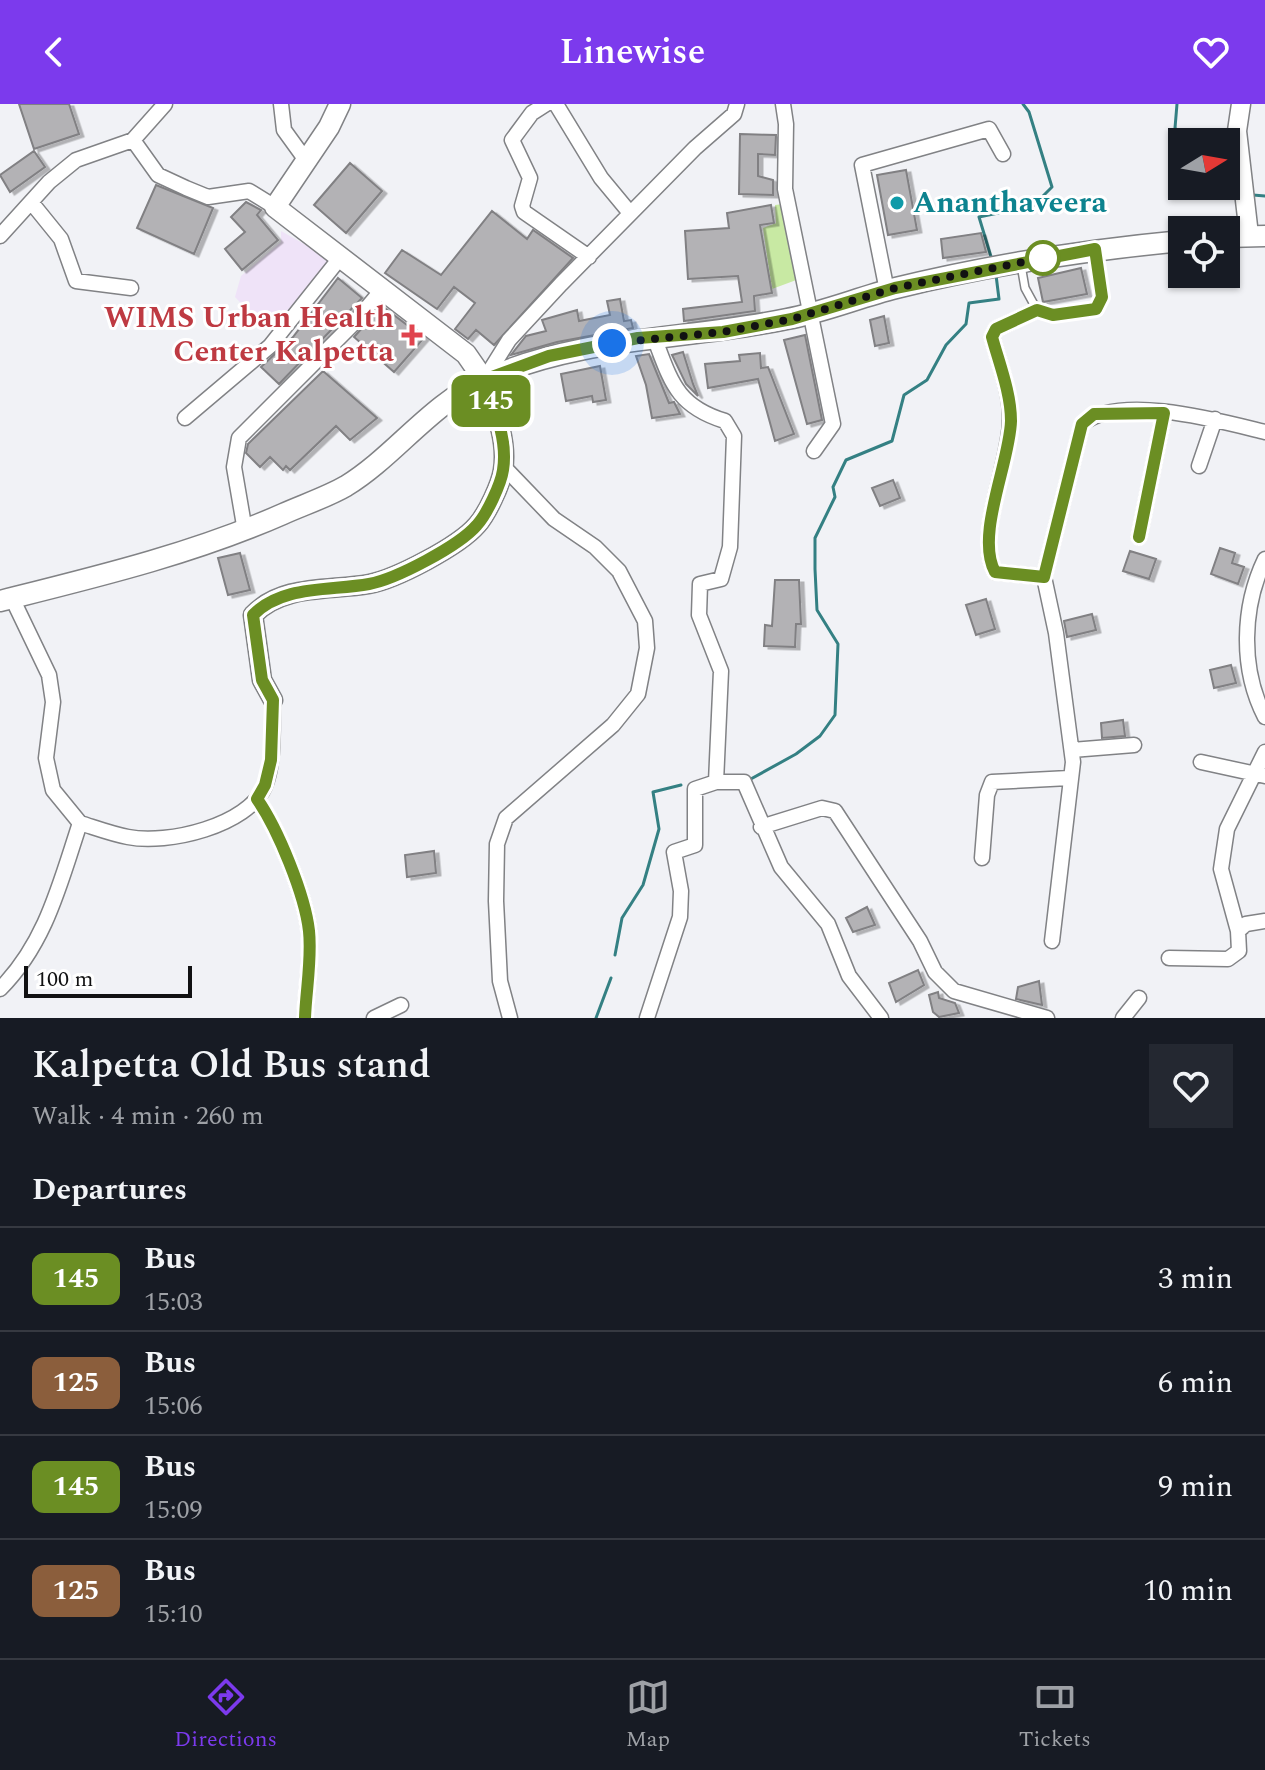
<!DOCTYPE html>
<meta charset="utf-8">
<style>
body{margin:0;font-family:Spectral,serif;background:#242831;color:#f1f3f6;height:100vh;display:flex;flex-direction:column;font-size:30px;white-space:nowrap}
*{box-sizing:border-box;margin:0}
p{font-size:26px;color:#9ea1a6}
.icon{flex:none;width:44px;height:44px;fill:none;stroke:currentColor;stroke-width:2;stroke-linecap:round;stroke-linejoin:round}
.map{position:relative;height:914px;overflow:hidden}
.sheet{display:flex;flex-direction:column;background:#171b24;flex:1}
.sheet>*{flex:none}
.badge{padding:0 16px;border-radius:12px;font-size:28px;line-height:52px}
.needle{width:52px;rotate:79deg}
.tools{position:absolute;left:1168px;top:24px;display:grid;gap:16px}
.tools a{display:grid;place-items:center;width:72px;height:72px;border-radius:0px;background:#171b24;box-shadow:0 2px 6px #0004;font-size:40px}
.scale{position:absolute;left:24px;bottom:20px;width:168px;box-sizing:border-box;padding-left:8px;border:4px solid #111112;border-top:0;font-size:22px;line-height:28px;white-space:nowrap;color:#111112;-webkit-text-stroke:6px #fff;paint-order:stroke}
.you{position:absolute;width:40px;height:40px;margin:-20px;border:6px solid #fff;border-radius:50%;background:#1a73e8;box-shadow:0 0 0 12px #1a73e833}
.map>.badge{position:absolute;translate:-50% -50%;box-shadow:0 0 0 4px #fff}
h2{padding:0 32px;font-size:30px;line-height:72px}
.round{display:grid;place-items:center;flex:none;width:84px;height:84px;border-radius:0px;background:#242831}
.overview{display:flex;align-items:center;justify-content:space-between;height:136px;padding:0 32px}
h1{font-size:38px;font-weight:600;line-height:60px}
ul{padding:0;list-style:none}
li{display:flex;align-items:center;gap:24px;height:104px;padding:0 32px;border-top:2px solid #363941}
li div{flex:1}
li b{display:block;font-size:30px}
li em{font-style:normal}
li .badge{min-width:88px;font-weight:700;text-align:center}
header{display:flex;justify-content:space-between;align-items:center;height:104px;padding:0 32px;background:#7c3aed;color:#fff;font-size:36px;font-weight:600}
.tabs{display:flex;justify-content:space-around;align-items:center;height:112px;border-top:2px solid #363941;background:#171b24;font-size:22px;color:#9ea1a6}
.tabs a{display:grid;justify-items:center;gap:4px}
.tabs .active{color:#7c3aed}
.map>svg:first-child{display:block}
.commercial{fill:#efe3f8}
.green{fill:#c8e9a3}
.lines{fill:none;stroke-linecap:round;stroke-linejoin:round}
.stream{stroke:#348083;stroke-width:3}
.building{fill:#b3b2b5;stroke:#818083;stroke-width:2;filter:url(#shadow)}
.service-casing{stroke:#818285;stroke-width:10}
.minor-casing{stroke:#818285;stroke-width:17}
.secondary-casing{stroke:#818285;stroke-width:21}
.primary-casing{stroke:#818285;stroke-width:23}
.service{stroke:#fff;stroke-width:7}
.minor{stroke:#fff;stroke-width:14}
.secondary{stroke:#fff;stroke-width:18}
.primary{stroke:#fff;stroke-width:20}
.line-casing{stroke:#fff;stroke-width:18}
.line{stroke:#6b8e23;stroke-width:12}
.walk{stroke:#111112;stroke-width:8;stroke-dasharray:0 14.4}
.culture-dot{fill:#0f9aa8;stroke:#fff;stroke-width:3}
.stop-dot{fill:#fff;stroke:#6b8e23;stroke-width:4}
.health-dot{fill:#e0444e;stroke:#fff;stroke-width:3}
.labels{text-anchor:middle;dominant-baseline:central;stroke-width:6;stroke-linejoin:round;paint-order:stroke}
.culture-label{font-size:30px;font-weight:bold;fill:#0d838f;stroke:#fff;text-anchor:start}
.health-label{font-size:30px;font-weight:bold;fill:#be3a42;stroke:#fff;text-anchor:end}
</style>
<header><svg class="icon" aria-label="back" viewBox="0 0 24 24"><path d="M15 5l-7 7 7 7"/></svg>Linewise<svg class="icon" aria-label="heart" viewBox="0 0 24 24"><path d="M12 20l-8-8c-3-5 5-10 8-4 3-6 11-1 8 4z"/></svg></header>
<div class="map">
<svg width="1265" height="914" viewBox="0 0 1265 914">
<defs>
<filter id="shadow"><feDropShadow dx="4.5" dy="2.5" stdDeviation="0" flood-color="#0004"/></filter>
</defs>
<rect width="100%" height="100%" fill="#f1f2f6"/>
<!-- commercial -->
<path class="commercial" d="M281,127L336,158L280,225L258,217L235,193L241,172L281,138Z"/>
<!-- green -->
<path class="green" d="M783,100L799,175L772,185L763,124L776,119L775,101Z"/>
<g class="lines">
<!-- stream -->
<path class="stream" d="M1177,0L1175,24L1187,38
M1216,82L1238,87
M1253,91L1265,92
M992,156L979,113L1033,102L1052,83L1029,8L1023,0
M749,676L796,650L820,632L835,611L838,540L817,506L815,465V434L835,393L833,383L846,356L892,337L904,291L927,276L946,241L966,220L969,199L999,195L996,171
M615,851L622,814L643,781L659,725L653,688L681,681
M596,914L611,874"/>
</g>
<!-- building -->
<path class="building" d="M19,0H69L79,30L34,45Z
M740,30L776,31L775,51L758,50V72L773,76V91L739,90Z
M34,47L45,63L10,88L0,71Z
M350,59L382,87L346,129L314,101Z
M906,66L917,126L888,131L877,71Z
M156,81L213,104L194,150L137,124Z
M246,98L261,106L257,111L278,136L242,166L225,145L245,128L231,113Z
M771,101L774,119L760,121L772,189L754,192L755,207L684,217L683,205L742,198L738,172L688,175L685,127L729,124L727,109Z
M492,107L527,135L533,126L573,154L494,241L476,226L468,235L455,225L475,199L454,183L437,205L385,169L402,146L441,171Z
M981,129L986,148L943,154L941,135Z
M1081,164L1087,190L1043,198L1038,174Z
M338,174L362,194L279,280L261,263L293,233Z
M620,195L624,217L631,216L633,224L557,238L511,251L526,232L546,227L542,216L577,206L579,217L610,211L607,197Z
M382,202L424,234L394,268L354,233Z
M884,212L889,239L875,242L870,216Z
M805,231L822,316L807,320L784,236Z
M683,248L693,280L698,292L686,280L672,251Z
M760,249L761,264L768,263L794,330L775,337L758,275L708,284L705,260L740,257L739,251Z
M649,250L669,299L674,298L680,310L652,314L646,281L636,252Z
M600,262L606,296L593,298L592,292L566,297L561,270Z
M323,267L377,314L350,336L336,322L290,366L286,362L283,366L270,353L260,363L246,349L248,340Z
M893,376L900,394L880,402L872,384Z
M1220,444L1235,449L1232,459L1244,463L1238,480L1211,470Z
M1130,447L1156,455L1149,475L1123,467Z
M240,449L250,486L228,491L218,454Z
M775,476H799L801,520H796L795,543L764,542L765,521L772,522Z
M986,495L995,525L976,531L966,501Z
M1092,510L1096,526L1067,533L1064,517Z
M1231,561L1236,579L1214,584L1210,566Z
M1123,616L1125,632L1102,634L1101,619Z
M434,747L436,769L407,773L405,751Z
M867,803L875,821L853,828L846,814Z
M918,866L924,881L896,898L889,879Z
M1039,877L1042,901L1016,895L1018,883Z
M938,888L939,894L955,899L959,909L939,913L933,908L929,891Z"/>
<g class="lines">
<defs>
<path id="service" d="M1021,161L1025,184L1037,206C1058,212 1076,209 1096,205L1102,193L1096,148"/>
<path id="minor" d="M281,0L284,26L305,55
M546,0L532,9L512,36L530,74L522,102L524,108L589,153
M556,0L601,74L630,109
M783,0L786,20L785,85L833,320L814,347
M133,36L165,0
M31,98L61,135L76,177L131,184
M0,132L49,78L76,56L133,36L158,71L186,84L208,93L249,87L275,103
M887,187L862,61L989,25L1003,50
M1037,206L996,225L992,233C999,259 1011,289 1010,317C1010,357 975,432 995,468L1044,473
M654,233C671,277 676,302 725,317L734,332L730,443L721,475L700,480L699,511L721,567L716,678
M484,276L509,236L561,180L695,44L734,10L737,0
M185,314L270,242L340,154
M1199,362L1215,315
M504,363L554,415L595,443L619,467L645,517L647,544L638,590L613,621L506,714L497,740L496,797L500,877L510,914
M245,427L234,363L239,334L355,218L381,187
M1139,433L1164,309
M1265,455C1242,503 1240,565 1265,613
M1072,646L1134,641
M1201,658L1265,672
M257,695C278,725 305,791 309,827C312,855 306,886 305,914
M80,719C96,724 112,730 128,733C167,741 248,722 265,682C275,656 272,623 273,596
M761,723L822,704L835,707L920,837L935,868L954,887L1047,914
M982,754L987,691L992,678L1069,674
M1238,827L1221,765L1227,725L1265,648
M1052,837L1073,658L1056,529L1044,473L1082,320C1120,289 1220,317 1265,328
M1169,854L1228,855L1239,847L1238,827L1246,820L1265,817
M0,885C46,839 60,779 80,719L53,686L46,654L53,598L49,571L12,494
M374,914L401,901
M647,914L680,813L681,787L674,748L695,741V685L716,678H744L781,763L828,820L849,872L881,914
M1123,914L1139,894"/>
<path id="secondary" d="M1241,0L1237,27L1249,131
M273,596L262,576L253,511C282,480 330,487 369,480C396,475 459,442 477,421C487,410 501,380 503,366C508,335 494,304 484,276"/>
<path id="primary" d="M340,0L329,23L275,103L466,250L484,276
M1226,133L1265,132
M0,497C96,473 192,450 283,410C303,401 327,393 346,382C395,352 430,300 486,275C582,232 686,236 787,215C824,208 860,193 896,184C990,161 1086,146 1182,137"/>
</defs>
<!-- service casing -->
<use href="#service" class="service-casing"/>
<!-- minor casing -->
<use href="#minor" class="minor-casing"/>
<!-- secondary casing -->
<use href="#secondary" class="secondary-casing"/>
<!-- primary casing -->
<use href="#primary" class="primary-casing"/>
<!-- service -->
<use href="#service" class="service"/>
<!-- minor -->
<use href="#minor" class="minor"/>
<!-- secondary -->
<use href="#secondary" class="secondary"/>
<!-- primary -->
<use href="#primary" class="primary"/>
</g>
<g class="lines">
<defs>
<path id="line" d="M305,914C306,886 312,855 309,827C305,791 278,725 257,695L265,681L271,656L273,596L262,576L253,511C282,481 330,487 369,480C396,475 459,442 477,421C487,410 501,380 503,366C508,335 494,304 484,276L549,252L638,234L723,228L792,215L895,184L1095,145L1102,193L1096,205L1053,211L1037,206L996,225L992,233C999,259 1011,289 1011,317C1010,358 975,431 995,468L1044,473L1082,320L1094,310L1164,309L1139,433"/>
</defs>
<!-- line casing -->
<use href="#line" class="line-casing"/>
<!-- line -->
<use href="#line" class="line"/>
<!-- walk -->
<path class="walk" d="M612,239L723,228L792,215L895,184L1043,154"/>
</g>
<!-- markers -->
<circle class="culture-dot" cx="897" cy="99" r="8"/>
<circle class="stop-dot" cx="1043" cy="154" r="16"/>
<path class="health-dot" d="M408 219h8v8h8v8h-8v8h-8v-8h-8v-8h8z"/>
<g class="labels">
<!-- culture labels -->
<g class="culture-label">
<text x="913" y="99">Ananthaveera</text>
</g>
<!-- health labels -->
<g class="health-label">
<text x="394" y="214">WIMS Urban Health<tspan x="394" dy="34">Center Kalpetta</tspan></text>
</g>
</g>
</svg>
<div class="tools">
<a><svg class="needle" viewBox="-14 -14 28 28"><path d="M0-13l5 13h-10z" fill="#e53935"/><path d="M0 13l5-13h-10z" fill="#9ea1a6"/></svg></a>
<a><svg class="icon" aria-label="locate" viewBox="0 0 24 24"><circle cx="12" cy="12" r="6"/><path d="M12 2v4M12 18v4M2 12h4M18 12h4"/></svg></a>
</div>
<div class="scale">100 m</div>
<div class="you" style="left:612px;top:239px"></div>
<b class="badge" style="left:491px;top:297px;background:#6b8e23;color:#fff">145</b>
</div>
<section class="sheet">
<div class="overview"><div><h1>Kalpetta Old Bus stand</h1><p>Walk · 4 min · 260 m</p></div><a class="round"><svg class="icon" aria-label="heart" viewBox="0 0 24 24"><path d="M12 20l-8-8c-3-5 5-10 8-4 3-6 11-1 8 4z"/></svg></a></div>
<h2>Departures</h2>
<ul>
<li><span class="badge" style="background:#6b8e23;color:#fff">145</span><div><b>Bus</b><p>15:03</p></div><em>3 min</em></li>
<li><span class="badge" style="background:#8b5e3c;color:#fff">125</span><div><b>Bus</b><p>15:06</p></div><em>6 min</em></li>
<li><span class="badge" style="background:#6b8e23;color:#fff">145</span><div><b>Bus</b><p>15:09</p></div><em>9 min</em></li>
<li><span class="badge" style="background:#8b5e3c;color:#fff">125</span><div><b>Bus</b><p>15:10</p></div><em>10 min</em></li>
</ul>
</section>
<nav class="tabs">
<a class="active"><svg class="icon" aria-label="directions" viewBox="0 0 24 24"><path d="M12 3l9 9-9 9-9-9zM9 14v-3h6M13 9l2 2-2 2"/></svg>Directions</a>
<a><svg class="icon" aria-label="map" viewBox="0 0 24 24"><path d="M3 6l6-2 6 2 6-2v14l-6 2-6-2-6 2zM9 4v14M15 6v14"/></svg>Map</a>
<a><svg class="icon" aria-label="tickets" viewBox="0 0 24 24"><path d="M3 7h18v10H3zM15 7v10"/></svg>Tickets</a>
</nav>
